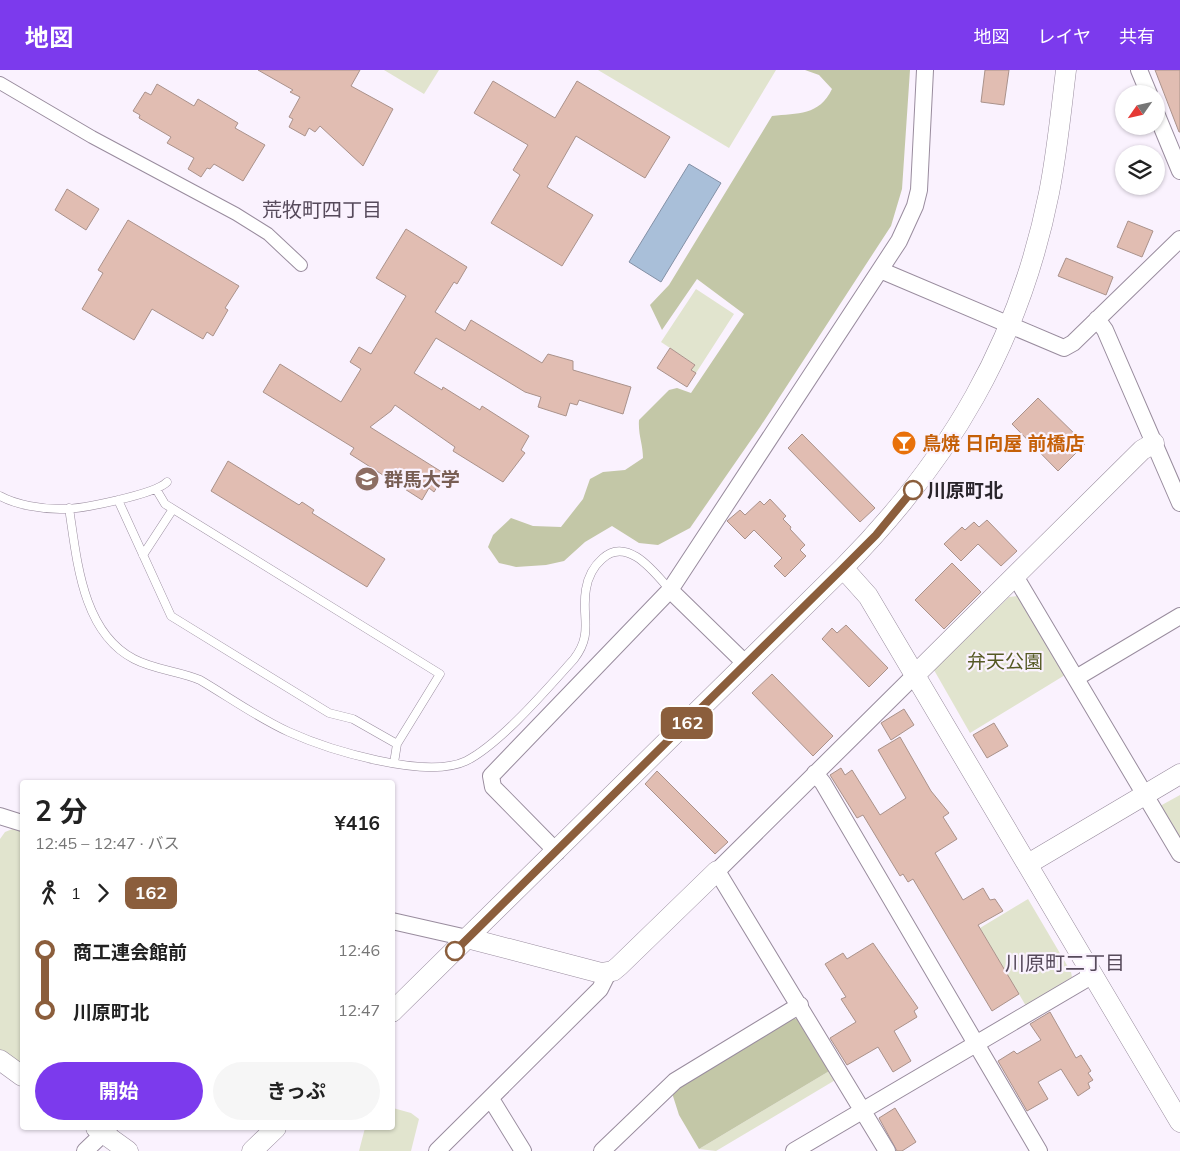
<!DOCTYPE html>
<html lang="ja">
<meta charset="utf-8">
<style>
body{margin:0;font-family:Mulish,"Noto Sans JP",sans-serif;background:#f6f6f6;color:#222;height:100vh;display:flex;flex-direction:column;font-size:19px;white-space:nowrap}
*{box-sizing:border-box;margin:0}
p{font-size:16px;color:#767676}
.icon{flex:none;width:28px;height:28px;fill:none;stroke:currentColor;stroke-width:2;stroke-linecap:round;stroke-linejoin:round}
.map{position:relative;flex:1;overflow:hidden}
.side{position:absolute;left:20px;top:710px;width:375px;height:350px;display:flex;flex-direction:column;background:#fff;border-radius:5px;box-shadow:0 1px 4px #0004}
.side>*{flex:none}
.badge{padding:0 10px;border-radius:8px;font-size:18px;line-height:32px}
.needle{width:32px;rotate:236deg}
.fabs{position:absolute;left:1115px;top:15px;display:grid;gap:10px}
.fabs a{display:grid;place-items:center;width:50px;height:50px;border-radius:50%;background:#fff;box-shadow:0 1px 4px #0004;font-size:25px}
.map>.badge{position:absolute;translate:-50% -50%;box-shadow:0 0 0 2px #fff}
.legs{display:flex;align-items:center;gap:8px;height:55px;padding:0 15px;font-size:16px}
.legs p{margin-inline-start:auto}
.overview{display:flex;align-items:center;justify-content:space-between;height:85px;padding:0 15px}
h1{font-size:28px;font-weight:700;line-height:38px}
.primary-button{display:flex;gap:10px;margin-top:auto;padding:10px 15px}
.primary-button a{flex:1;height:58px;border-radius:30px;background:#7c3aed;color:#fff;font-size:20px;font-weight:700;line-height:58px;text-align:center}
.primary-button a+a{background:#f6f6f6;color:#222}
ul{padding:0 15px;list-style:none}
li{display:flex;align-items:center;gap:18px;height:60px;font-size:19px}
li i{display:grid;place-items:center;width:8px;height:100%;margin:0 6px;background:currentColor}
li i::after{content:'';width:12px;height:12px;margin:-6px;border:4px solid;border-radius:50%;background:#fff}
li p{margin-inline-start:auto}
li:first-child i{background:linear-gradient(#0000 50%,currentColor 0)}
li:last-child i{background:linear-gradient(currentColor 50%,#0000 0)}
header{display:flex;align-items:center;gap:30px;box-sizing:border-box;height:70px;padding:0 25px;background:#7c3aed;color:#fff}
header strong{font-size:24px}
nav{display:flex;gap:28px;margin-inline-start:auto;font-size:18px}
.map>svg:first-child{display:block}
.green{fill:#e1e4ce}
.forest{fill:#c3c7a7}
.water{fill:#a9bfd9;stroke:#8390a5}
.building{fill:#e1bdb2;stroke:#aa928b}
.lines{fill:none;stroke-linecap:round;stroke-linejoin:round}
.service-casing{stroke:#998c9e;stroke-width:9}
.pedestrian-casing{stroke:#998c9e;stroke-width:14}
.minor-casing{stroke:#998c9e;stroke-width:18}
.tertiary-casing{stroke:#998c9e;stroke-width:21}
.service{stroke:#fff;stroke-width:8}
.pedestrian{stroke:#fff;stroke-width:12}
.minor{stroke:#fff;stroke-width:16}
.tertiary{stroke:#fff;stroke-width:20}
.line-1-casing{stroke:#fff;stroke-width:11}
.line-1{stroke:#8b5e3c;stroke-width:8}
.stop-1-dot{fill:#fff;stroke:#8b5e3c;stroke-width:2.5}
.labels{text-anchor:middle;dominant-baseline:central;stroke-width:4.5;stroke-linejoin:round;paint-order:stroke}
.food-label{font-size:19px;font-weight:bold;fill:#c56008;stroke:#faf2fe;text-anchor:start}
.education-label{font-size:19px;font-weight:bold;fill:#785e54;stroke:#faf2fe;text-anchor:start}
.stop-label{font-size:19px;font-weight:bold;fill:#29242b;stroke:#faf2fe;text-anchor:start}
.park-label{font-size:19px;fill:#555924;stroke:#faf2fe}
.neighbourhood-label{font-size:20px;fill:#564a5b;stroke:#faf2fe}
</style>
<header>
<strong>地図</strong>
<nav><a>地図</a><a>レイヤ</a><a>共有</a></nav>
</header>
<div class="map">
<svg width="1180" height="1081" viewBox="0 0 1180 1081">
<rect width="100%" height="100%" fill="#faf2fe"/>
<!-- green -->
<path class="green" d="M384,0H439L424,24Z
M598,0H776L729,78Z
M696,219L734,244L696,303L691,300L694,294L661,272Z
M1018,526L1065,605L970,663L934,600L1009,527Z
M1180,725V769L1160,736Z
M15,758L22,760V999L0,983V769L5,762Z
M1028,829L1071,902L1072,907L1026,936L980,858Z
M831,1000L837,1009L716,1081L699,1079Z
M393,1038L411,1043L419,1049L411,1081H359L365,1058H392Z"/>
<!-- forest -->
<path class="forest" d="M805,0H910L902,119L891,156L760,357L690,458L658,475L639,473L612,456L585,472L564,491L546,495L516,497L499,493L488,477L493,465L511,448L533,456L561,457L583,429L590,409L603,402L625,400L643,388C643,374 638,365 639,350L669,320L677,318L691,323L744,244L697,209L662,260L650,235L669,215L772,46C798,43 819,46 832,19L819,5Z
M793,948L801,950L831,1000L699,1079L679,1045L672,1023L691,1009Z"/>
<!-- water -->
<path class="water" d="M689,94L721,113L661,212L629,192Z"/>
<!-- building -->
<path class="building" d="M258,0H360L351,16L393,39L363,96L320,56L315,62L309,58L305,66L289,57L293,49L289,47L300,27L290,22L293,20Z
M985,0H1009L1004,35L981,32Z
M1155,0H1180V62H1179Z
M493,11L555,48L577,11L670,67L645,108L576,66L547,117L593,145L562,196L491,153L520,105L513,100L528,75L474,43Z
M157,14L194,36L198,29L238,53L235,58L265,75L243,111L214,94L210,99L207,98L201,107L188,99L194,88L167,73L171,67L139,48L140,45L133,41L145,22L151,25Z
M67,119L99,139L86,160L55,140Z
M128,150L239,216L225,238L228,240L213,266L207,262L203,269L152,239L134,270L82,239L103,203L98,200Z
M1128,151L1153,161L1142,187L1117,177Z
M406,159L467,197L457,214L454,212L435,242L465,261L471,250L542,293L548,284L573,291V300L631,317L623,344L579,330L577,335L570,333L566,346L538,337L541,327L525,322L436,268L414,303L442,320L443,317L480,340L482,336L529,366L521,380L525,383L503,412L453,381L455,377L395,335L391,341L370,357L445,404L434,422L429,418L422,430L350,384L354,378L263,322L280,294L341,332L361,299L350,292L359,277L371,284L406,226L376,208Z
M1066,188L1113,207L1106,225L1058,206Z
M670,278L695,295L691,300L696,303L687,317L657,298Z
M1038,328L1085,374L1058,401L1012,354Z
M802,364L875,438L860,452L788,378Z
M228,391L299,435L302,432L314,440L312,443L385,489L367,517L211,421Z
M770,429L786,446L783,449L791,457L790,459L805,475L800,480L806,486L785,507L774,496L782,488L754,460L745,469L727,451L740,440L745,445L760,431L764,435Z
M987,450L1017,481L1001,496L978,474L961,491L944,474L962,457L965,460L974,452L979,457Z
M952,493L981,522L944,559L915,530Z
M846,555L888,598L869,617L822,569L832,558L837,563Z
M772,604L833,666L813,686L752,623Z
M904,639L914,655L891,670L881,653Z
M994,653L1008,676L987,688L973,665Z
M900,667L931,721L949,743L943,747L957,769L935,783L963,830L983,818L990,830L995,829L1003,841L978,855L1019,924L992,941L913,809L908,812L903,804L900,806L863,745L857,748L830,705L841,698L845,705L852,700L880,745L906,728L878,680Z
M657,701L728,772L715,784L645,714Z
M873,873L918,938L914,941L917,947L894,961L911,991L893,1002L878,977L847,995L830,968L856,952L841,929L846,927L825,894L843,883L847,889Z
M1050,942L1076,988L1081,985L1091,1001L1088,1003L1093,1010L1088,1013L1090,1018L1078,1026L1061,999L1038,1012L1048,1029L1027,1041L998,991L1014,981L1017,984L1041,970L1030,954Z
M895,1038L916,1072L902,1081H897L879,1048Z"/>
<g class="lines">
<defs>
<path id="service" d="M156,419L165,434L440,604L397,674L394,693
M0,426C16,435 42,439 60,439C79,440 156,424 167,412
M118,430L171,546L329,643L353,649L397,674
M69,438C77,490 82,562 134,589C155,600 179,601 200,610C229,627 258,648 289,662C329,680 426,710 466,691C500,674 547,619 574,589C594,563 581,547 586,519C588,507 593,497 602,489C627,465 655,503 670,520
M143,485L173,439"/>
<path id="pedestrian" d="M0,13L92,67L236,144L268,164L301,195"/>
<path id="minor" d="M1139,0L1149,24
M1156,43L1180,101
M880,200L1064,278L1073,273L1180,169
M1097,249L1105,260L1180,433
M1015,506L1180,784
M670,520L746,594
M1076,608L1180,546
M815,703L823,713L1039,1081
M0,746L22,753
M557,782L493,717L491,706L670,520L899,171L915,136L919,120L925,0
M392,851L467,868
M491,1029L523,1081
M85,1081L109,1058
M437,1081L600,919L608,903
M602,1081L675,1011L800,935
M794,1081L1093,905
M887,1081L717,801L915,605"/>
<path id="tertiary" d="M843,498L868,526L1180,1052
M915,605L1142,380L1154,373
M1028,794L1180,704
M467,868L601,903L613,901L619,896L717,801
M392,942L843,498C950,390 1019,273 1049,123C1057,83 1061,41 1066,0
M0,990L22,1006
M96,1058L128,1081
M252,1081L276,1058"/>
</defs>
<!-- service casing -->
<use href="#service" class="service-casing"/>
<!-- pedestrian casing -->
<use href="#pedestrian" class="pedestrian-casing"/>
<!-- minor casing -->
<use href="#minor" class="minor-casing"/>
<!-- tertiary casing -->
<use href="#tertiary" class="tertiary-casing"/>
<!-- service -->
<use href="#service" class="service"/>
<!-- pedestrian -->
<use href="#pedestrian" class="pedestrian"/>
<!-- minor -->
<use href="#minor" class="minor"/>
<!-- tertiary -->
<use href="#tertiary" class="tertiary"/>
</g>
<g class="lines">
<defs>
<path id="line-1" d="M455,881L843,498L876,465L913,420"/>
</defs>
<!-- line-1 casing -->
<use href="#line-1" class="line-1-casing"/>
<!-- line-1 -->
<use href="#line-1" class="line-1"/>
</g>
<!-- icons -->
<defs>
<symbol id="bar-disc" viewBox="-11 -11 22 22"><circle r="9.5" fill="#e8710a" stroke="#faf2fe"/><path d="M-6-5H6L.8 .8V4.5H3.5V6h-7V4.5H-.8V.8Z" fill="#fff"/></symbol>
<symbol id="university-disc" viewBox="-11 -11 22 22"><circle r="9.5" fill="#8d6e63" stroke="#faf2fe"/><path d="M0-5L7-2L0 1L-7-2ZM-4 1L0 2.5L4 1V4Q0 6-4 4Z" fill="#fff"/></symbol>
</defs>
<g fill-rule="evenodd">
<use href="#bar-disc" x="890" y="359" width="28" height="28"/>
<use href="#university-disc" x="353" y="395" width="28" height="28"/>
</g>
<!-- markers -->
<g class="stop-1-dot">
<circle cx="913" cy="420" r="9"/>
<circle cx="455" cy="881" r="9"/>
</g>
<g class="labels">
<!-- food labels -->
<g class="food-label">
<text x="922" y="373">鳥焼 日向屋 前橋店</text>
</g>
<!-- education labels -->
<g class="education-label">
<text x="384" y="409">群馬大学</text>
</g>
<!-- stop labels -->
<g class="stop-label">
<text x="927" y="420">川原町北</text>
</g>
<!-- park labels -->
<g class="park-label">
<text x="1005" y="591">弁天公園</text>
</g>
<!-- neighbourhood labels -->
<g class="neighbourhood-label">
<text x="322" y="139">荒牧町四丁目</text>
<text x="1065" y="892">川原町二丁目</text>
</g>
</g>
</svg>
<div class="fabs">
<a><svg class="needle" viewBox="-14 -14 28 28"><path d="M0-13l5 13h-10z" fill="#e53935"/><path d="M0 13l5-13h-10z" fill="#767676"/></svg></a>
<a><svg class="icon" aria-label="layers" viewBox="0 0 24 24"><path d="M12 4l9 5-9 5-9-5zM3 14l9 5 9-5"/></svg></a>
</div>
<b class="badge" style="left:687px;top:653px;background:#8b5e3c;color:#fff">162</b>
<section class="side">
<div class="overview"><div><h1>2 分</h1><p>12:45 – 12:47 · バス</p></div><b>¥416</b></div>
<div class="legs"><svg class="icon" aria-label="walk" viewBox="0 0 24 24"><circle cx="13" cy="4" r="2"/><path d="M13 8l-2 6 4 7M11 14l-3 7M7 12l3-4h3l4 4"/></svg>1<svg class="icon" aria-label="forward" viewBox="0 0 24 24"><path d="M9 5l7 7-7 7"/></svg><b class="badge" style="background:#8b5e3c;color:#fff">162</b></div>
<ul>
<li><i style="color:#8b5e3c"></i><b>商工連会館前</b><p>12:46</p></li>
<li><i style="color:#8b5e3c"></i><b>川原町北</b><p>12:47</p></li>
</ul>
<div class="primary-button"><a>開始</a><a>きっぷ</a></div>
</section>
</div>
